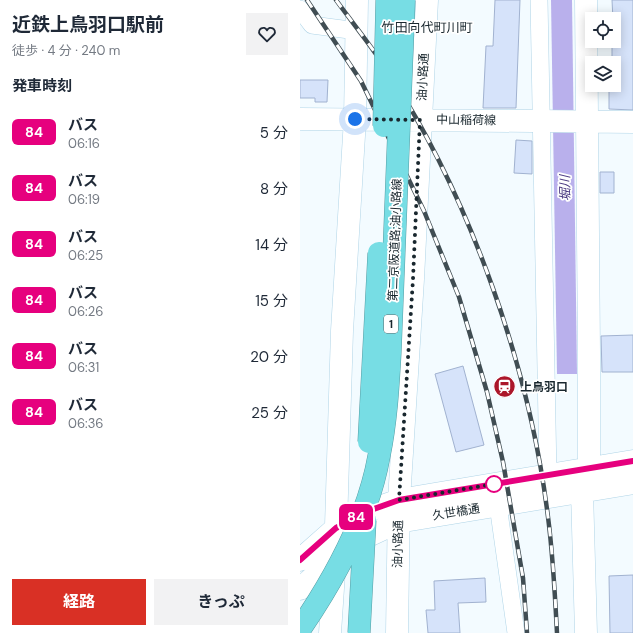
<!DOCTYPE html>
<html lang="ja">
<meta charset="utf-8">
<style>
body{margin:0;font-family:"DM Sans","Noto Sans JP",sans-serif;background:#f2f2f3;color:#1f2937;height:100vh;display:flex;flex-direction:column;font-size:15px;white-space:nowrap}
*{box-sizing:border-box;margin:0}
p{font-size:13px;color:#747a83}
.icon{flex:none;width:22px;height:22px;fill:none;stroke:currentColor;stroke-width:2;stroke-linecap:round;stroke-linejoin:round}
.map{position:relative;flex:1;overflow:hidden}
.details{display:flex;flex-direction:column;background:#fff;width:300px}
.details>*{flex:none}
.badge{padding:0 8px;border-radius:6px;font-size:14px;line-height:26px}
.tools{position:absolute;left:285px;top:12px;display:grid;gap:8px}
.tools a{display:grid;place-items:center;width:36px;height:36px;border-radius:0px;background:#fff;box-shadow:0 2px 10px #0003;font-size:20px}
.you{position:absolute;width:20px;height:20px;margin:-10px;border:3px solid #fff;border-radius:50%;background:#1a73e8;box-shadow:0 0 0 6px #1a73e833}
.map>.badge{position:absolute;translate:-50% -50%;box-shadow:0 0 0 2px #fff}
h2{padding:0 12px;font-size:15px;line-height:36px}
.round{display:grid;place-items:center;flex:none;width:42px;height:42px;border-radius:0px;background:#f2f2f3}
.summary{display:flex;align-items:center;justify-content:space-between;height:68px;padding:0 12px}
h1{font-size:19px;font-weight:700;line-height:30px}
.button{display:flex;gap:8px;margin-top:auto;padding:8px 12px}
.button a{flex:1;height:46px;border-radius:0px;background:#d93025;color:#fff;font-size:16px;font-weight:700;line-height:46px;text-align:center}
.button a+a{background:#f2f2f3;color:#1f2937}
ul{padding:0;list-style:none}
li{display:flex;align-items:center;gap:12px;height:56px;padding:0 12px}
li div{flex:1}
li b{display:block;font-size:15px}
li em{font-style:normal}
li .badge{min-width:44px;font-weight:700;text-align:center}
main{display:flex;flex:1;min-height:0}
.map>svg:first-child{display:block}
.water{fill:#b9b0ec}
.building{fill:#d6e3fa;stroke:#a1b2d0}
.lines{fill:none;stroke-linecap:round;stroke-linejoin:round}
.street-casing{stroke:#afd4e7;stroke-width:18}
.secondary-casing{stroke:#afd4e7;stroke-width:23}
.street{stroke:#fff;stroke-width:17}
.secondary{stroke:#fff;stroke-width:22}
.rail-casing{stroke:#404d53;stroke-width:4.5}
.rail{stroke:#fff;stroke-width:3;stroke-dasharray:9;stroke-linecap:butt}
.highway-bridge-casing{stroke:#569da4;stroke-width:23;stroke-linecap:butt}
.highway-bridge{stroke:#77dde4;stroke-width:22}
.line-casing{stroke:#fff;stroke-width:9}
.line{stroke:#e6007e;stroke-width:6}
.walk{stroke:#19272e;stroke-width:4;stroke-dasharray:0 7.2}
.stop-dot{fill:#fff;stroke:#e6007e;stroke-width:2}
.labels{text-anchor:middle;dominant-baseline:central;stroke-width:3.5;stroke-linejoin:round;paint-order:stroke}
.shield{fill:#fff;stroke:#5e686d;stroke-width:1}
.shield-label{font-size:11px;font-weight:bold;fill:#19272e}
.street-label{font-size:12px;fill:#19272e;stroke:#fff}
.poi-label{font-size:12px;font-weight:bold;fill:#19272e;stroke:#fff;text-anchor:start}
.neighbourhood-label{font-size:13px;fill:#19272e;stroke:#fff}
.water-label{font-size:13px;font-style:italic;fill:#4c3b82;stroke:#fff}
</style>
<main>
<section class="details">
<div class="summary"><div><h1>近鉄上鳥羽口駅前</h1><p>徒歩 · 4 分 · 240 m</p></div><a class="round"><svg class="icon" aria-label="heart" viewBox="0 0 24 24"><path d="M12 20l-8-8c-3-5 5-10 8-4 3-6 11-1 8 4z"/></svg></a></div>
<h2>発車時刻</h2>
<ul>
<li><span class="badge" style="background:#e6007e;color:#fff">84</span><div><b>バス</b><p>06:16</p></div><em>5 分</em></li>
<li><span class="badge" style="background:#e6007e;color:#fff">84</span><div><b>バス</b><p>06:19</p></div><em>8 分</em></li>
<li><span class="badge" style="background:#e6007e;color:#fff">84</span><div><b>バス</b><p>06:25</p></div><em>14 分</em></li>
<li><span class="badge" style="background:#e6007e;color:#fff">84</span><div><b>バス</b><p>06:26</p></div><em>15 分</em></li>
<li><span class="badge" style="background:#e6007e;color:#fff">84</span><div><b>バス</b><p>06:31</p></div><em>20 分</em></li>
<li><span class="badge" style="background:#e6007e;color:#fff">84</span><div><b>バス</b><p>06:36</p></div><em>25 分</em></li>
</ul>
<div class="button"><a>経路</a><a>きっぷ</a></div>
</section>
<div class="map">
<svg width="333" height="633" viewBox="0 0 333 633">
<rect width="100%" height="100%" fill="#f3fbff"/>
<!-- water -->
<path class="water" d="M251,0H272L277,374H257Z"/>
<!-- building -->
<path class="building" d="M195,0H220L216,108H183L186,46H193Z
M312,0H333V110L309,109V89H303V85H314V63H303V58H312V41H314Z
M0,80H28L27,102H15V98H0Z
M216,140L232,141V174L214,173Z
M300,172H314V193H300Z
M333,335V372H302L301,336Z
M163,366L184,445L156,452L135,374Z
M333,575V633H310L309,576Z
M185,578L186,602L158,603L160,633H128L126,610H135L134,581Z"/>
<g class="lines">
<defs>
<path id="street" d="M239,0L248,475
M0,9L12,25L57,31
M198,505L216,633"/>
<path id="secondary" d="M286,0L289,352V468
M0,119L333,122
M282,491L286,633
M0,560L36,528L68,511L99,500L333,461
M0,589L35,558L68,536L98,522L333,483
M30,633L35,558L42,331L55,119L57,0
M97,633L99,500L113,279L127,0"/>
</defs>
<!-- street casing -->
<use href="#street" class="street-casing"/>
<!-- secondary casing -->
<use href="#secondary" class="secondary-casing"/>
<!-- street -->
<use href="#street" class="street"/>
<!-- secondary -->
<use href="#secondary" class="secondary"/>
<defs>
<path id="rail" d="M7,0L61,81L124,211L159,297L187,392L203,462L223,578L227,633
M36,0C54,25 74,49 90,75C171,200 230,369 248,517C253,555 255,594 257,633"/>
</defs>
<!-- rail casing -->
<use href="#rail" class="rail-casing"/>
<!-- rail -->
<use href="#rail" class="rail"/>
<defs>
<path id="highway-bridge" d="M84,126L87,0
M69,442L79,253
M0,629C35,578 68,518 79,456C86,422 88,388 90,353L104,0
M59,633L65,520"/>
</defs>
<!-- highway-bridge casing -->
<use href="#highway-bridge" class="highway-bridge-casing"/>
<!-- highway-bridge -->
<use href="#highway-bridge" class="highway-bridge"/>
</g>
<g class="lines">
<defs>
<path id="line" d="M0,560L36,528L68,511L99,500L333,461"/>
</defs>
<!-- line casing -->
<use href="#line" class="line-casing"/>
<!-- line -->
<use href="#line" class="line"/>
<!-- walk -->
<path class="walk" d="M55,119L120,120L113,279L99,500L194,484"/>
</g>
<!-- icons -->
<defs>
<symbol id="station-disc" viewBox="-11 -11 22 22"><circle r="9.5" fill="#ab162a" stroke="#fff"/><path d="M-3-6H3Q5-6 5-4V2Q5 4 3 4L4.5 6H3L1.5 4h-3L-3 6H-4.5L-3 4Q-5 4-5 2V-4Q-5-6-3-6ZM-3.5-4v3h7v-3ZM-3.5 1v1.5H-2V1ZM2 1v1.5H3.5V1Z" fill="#fff"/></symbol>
</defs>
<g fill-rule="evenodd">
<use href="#station-disc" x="192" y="374" width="25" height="25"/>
</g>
<!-- markers -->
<circle class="stop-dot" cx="194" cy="484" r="8"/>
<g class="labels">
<!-- shield labels -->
<rect class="shield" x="84" y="315" width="14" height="18" rx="3"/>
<g class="shield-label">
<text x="91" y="324">1</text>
</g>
<!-- street labels -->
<g class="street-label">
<text transform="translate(123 77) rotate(-87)">油小路通</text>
<text transform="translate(166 120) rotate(1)">中山稲荷線</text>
<text transform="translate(95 240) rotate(-88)">第二京阪道路;油小路線</text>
<text transform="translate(156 512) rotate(-9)">久世橋通</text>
<text transform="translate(98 544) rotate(-89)">油小路通</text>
</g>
<!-- poi labels -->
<g class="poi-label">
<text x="220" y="387">上鳥羽口</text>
</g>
<!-- neighbourhood labels -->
<g class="neighbourhood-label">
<text x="127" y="27">竹田向代町川町</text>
</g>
<!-- water labels -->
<g class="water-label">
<text transform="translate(265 188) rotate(-91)">堀川</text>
</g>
</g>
</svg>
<div class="tools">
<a><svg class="icon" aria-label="locate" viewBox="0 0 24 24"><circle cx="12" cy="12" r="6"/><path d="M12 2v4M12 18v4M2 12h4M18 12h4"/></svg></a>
<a><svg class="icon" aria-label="layers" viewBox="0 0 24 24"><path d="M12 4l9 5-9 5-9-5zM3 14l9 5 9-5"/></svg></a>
</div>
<div class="you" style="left:55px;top:119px"></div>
<b class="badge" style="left:56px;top:517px;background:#e6007e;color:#fff">84</b>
</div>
</main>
